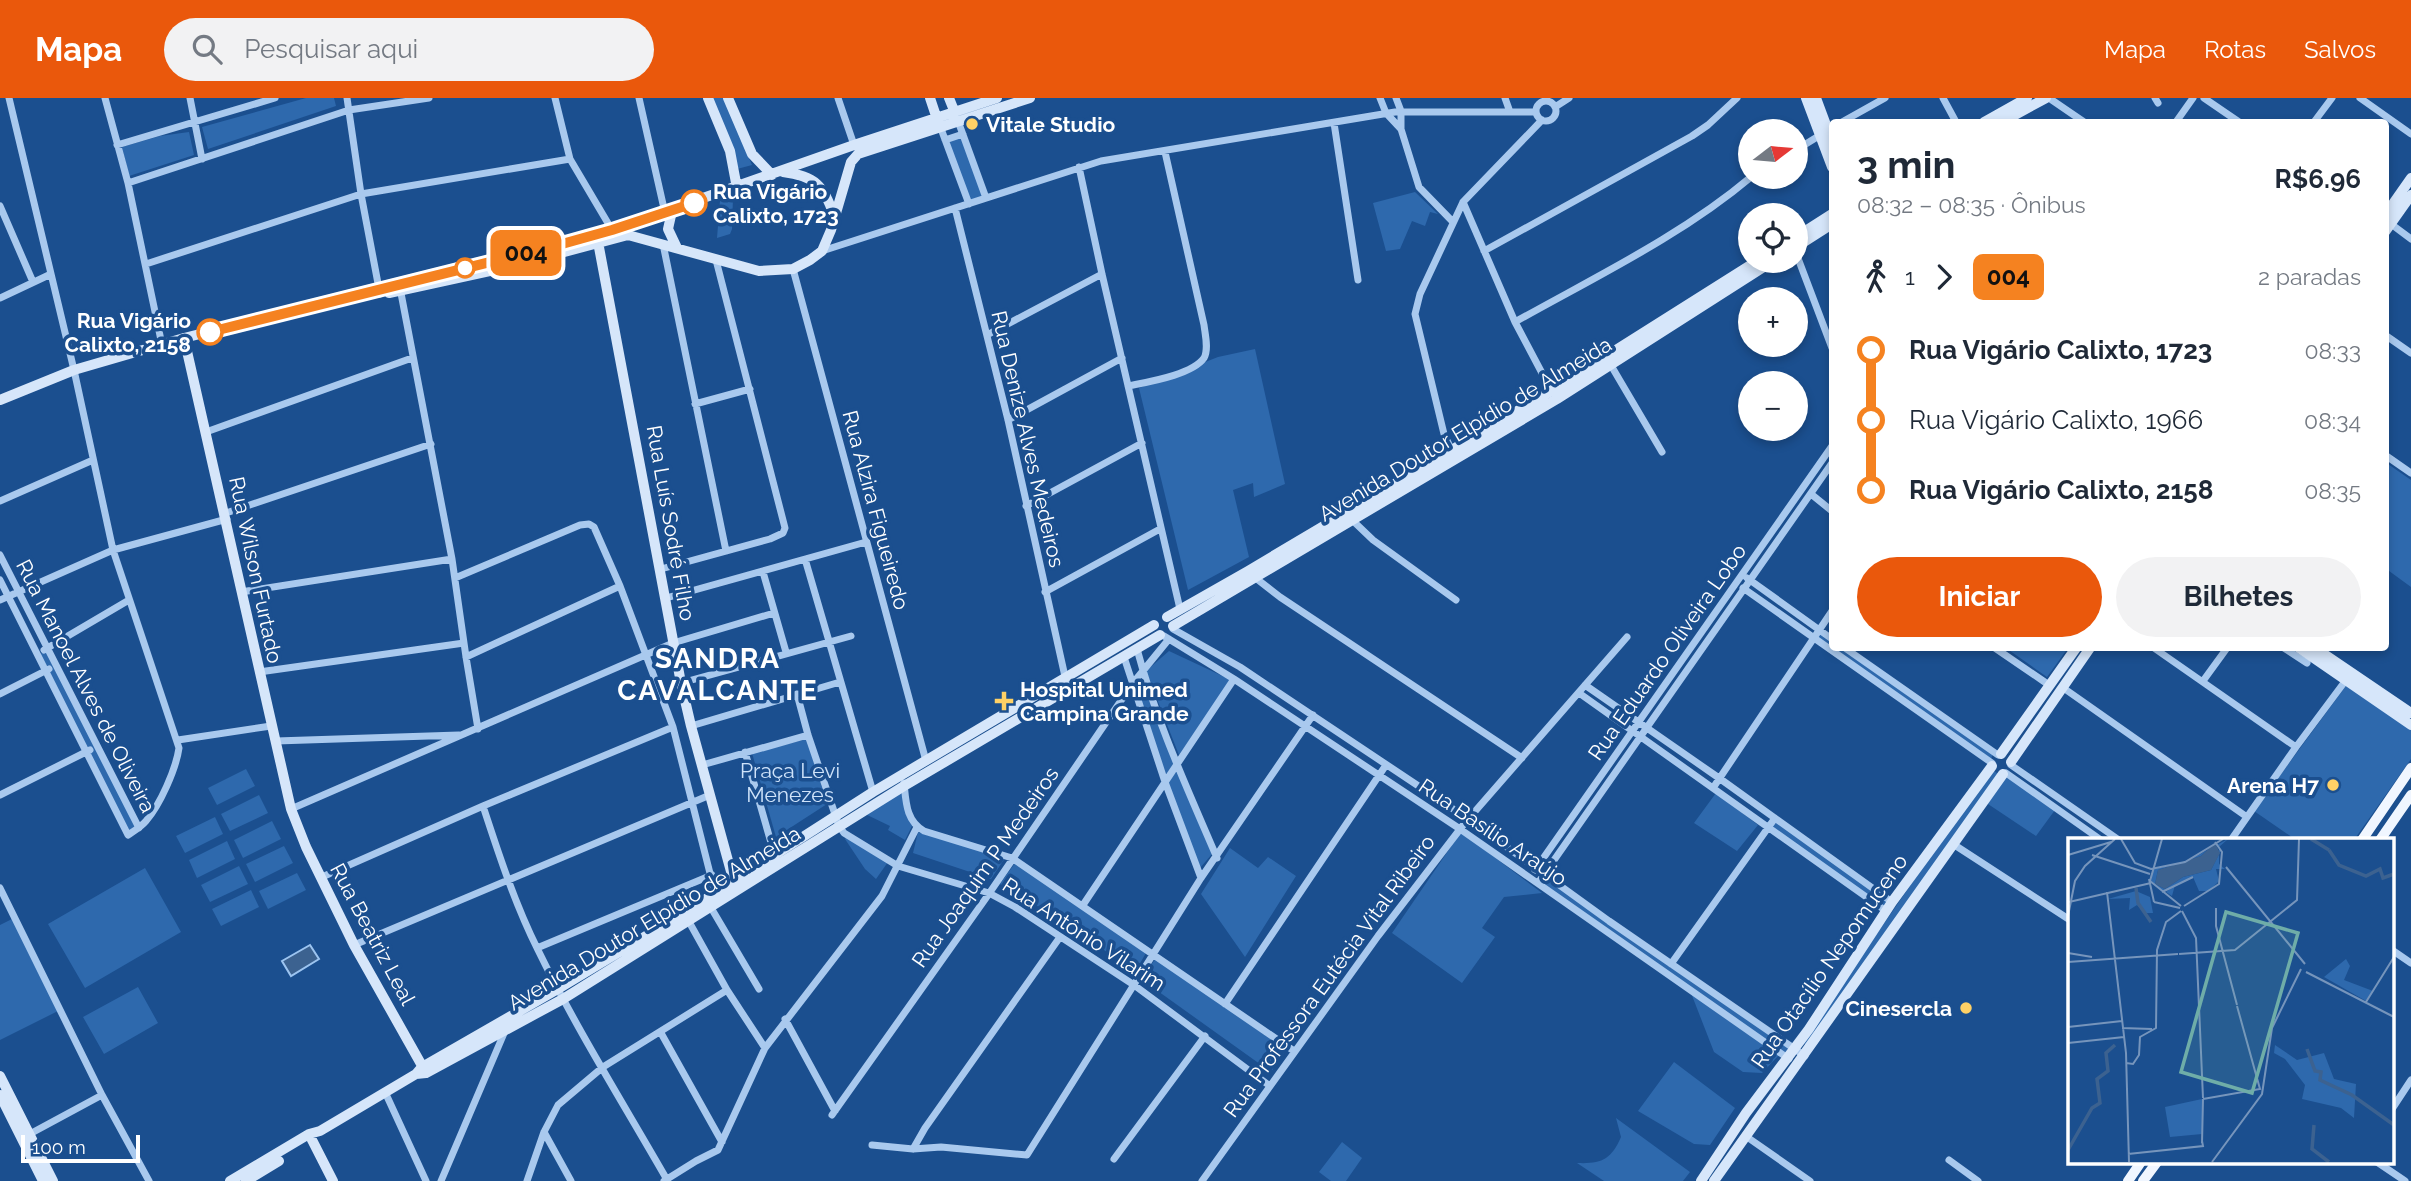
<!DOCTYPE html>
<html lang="pt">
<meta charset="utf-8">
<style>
body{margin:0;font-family:Raleway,sans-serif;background:#f2f2f3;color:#1f2937;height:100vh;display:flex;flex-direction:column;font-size:26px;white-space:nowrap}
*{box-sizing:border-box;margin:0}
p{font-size:23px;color:#747a83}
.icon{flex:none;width:38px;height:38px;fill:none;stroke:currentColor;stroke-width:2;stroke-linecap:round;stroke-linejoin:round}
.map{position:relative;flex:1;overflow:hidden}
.sheet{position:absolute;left:1829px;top:21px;width:560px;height:532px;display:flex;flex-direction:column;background:#fff;border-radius:7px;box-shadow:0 4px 10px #0003}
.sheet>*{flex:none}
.badge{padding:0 14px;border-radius:10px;font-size:24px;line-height:46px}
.needle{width:46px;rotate:74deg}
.buttons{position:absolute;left:1738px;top:21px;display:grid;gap:14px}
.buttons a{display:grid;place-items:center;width:70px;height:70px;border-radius:50%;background:#fff;box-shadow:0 4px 10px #0003;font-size:35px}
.scale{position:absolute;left:21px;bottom:18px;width:119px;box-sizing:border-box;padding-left:7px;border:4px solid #fff;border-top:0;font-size:19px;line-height:24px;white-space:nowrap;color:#fff;-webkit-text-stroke:5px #1b4f8f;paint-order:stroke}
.map>.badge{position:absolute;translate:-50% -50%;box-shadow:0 0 0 4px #fff}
.legs{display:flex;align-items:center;gap:10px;height:77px;padding:0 28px;font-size:23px}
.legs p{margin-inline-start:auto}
.head{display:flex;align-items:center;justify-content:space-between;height:119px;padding:0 28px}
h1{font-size:38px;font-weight:700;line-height:52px}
.cta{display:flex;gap:14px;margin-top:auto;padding:14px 28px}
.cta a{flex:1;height:80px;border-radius:42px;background:#ea580c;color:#fff;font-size:28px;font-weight:700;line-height:80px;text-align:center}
.cta a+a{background:#f2f2f3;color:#1f2937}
ul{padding:0 28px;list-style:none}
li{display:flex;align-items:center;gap:24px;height:70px;font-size:26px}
li i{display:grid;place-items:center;width:10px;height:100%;margin:0 9px;background:currentColor}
li i::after{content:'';width:18px;height:18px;margin:-9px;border:5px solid;border-radius:50%;background:#fff}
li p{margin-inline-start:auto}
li:first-child i{background:linear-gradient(#0000 50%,currentColor 0)}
li:last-child i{background:linear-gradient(currentColor 50%,#0000 0)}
header{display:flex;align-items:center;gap:42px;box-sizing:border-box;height:98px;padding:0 35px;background:#ea580c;color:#fff}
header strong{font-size:33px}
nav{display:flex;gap:38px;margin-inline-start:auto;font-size:24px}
.search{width:490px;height:63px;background:#f2f2f3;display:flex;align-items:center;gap:18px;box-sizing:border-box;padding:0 24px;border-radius:38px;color:#747a83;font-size:26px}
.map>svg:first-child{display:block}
.green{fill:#2e69ad}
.water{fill:#3c6290;stroke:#9cc4f0;stroke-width:2}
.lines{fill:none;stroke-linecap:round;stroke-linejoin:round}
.street{stroke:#a9c9ee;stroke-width:7}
.secondary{stroke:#d6e6fa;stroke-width:10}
.primary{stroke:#f0f6ff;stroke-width:10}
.line-1-casing{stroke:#fff;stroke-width:16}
.line-1{stroke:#f58220;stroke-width:10}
.poi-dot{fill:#ffd166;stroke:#1b4f8f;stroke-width:2.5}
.stop-1-dot{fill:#fff;stroke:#f58220;stroke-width:3.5}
.labels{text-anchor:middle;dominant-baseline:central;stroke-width:7;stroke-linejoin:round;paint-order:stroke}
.poi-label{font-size:21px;font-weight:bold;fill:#fff;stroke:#1b4f8f;text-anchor:start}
.stop-label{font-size:21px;font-weight:bold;fill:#fff;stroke:#1b4f8f;text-anchor:start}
.street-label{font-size:21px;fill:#fff;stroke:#1b4f8f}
.park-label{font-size:21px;fill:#cfe3fa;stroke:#1b4f8f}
.district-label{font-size:28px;font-weight:bold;letter-spacing:2px;fill:#fff;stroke:#1b4f8f}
.inset-river{fill:none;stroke:#3c6290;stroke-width:3.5}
.inset-road{fill:none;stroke:#7695bc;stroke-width:2}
.view{fill:#6fada8;fill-opacity:0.15;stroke:#6fada8;stroke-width:3.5}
.inset-edge{fill:none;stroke:#fff;stroke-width:3.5}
</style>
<header>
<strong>Mapa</strong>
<div class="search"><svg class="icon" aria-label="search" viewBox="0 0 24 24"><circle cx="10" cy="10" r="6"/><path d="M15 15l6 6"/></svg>Pesquisar aqui</div>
<nav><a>Mapa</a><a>Rotas</a><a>Salvos</a></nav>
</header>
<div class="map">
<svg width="2411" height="1083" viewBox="0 0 2411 1083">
<rect width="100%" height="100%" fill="#1b4f8f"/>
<!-- green -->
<path class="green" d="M306,0H334L336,8L208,51L202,29Z
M711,0H724L752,67L737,71Z
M189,34L194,57L129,78L122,49L160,38Z
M961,39L983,99L970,104L948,44Z
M1415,94L1438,116L1430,114L1425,128L1412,123L1400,151L1386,153L1373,105Z
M733,99L732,131L730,136L717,140L720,102Z
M1255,251L1285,386L1254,399L1253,385L1233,392L1249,459L1188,492L1139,290L1218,259Z
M2385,364L2411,382V489L2385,470Z
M1821,535L1832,543V550H1841L1993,656L1991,661L1818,540Z
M2006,550H2068L2047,579Z
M46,553L136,729L127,735L40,556Z
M1169,553L1231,582L1179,657L1146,573Z
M1141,581L1174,665L1166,677L1134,587Z
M2348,585L2411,630V661L2354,742H2296L2254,713Z
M807,641L827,706L776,739L752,655Z
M246,671L255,688L217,707L208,690Z
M1991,671L2000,677L1808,948L1802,944Z
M1177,673L1212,756L1200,770L1167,683Z
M2003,676L2055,712L2036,738L1985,704Z
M903,690L906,713L912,728L905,742L888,732L890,728L863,715Z
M1716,695L1758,727L1737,753L1694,725Z
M259,697L268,715L230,733L221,716Z
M215,719L223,736L185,755L176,738Z
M272,723L281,741L243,760L234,742Z
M1776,723L1891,805L1886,812L1771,731Z
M918,734L1005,760L991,781L913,755Z
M1461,734L1542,795L1504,799L1482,830L1495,839L1462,885L1392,835Z
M847,738L888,764L876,781L865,771L845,741Z
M227,743L235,761L197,780L189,762Z
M284,748L293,765L255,784L246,766Z
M1230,750L1258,770L1268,759L1296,778L1245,859L1201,796Z
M1015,765L1146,855L1135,874L1066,825L1000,786Z
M239,768L248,786L210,804L201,787Z
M145,770L181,834L85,890L48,826Z
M297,775L306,792L268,811L259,793Z
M1545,778L1790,950L1787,957L1540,784Z
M251,792L259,809L221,828L212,811Z
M12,821L58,913L0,942V827Z
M1156,860L1286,952L1271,974L1141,881Z
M138,889L158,925L104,956L83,919Z
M1691,895L1779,957L1762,975L1743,974L1714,954Z
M1674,964L1735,1010L1710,1047L1694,1046L1638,1013Z
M1616,1020L1690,1074L1683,1083H1604L1577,1065C1601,1066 1611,1062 1621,1039Z
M1342,1044L1362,1060L1346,1083H1331L1319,1074Z"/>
<!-- water -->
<path class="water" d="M310,847L319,861L291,878L282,863Z"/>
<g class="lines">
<!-- street -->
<path class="street" d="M105,0L128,85L162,247
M190,0L202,61
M347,0L361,96L380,196
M555,0L570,61L612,132
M639,0L665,115
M838,0L854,47
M1380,0L1386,15L1401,31
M1396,0L1401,13V31L1419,89L1453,124
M1505,0L1510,14
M1943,0L1956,24
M2049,0L2084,24
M2155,0L2158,5
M2204,0L2239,24
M2360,0L2411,36
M1536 13a10 10 0 1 1 20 0a10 10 0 1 1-20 0Z
M1555,9L1569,0
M958,23L986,100
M1842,24L1885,0
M2176,24L2193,0
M2314,24L2332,0
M1334,25L1358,182
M940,28L969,106
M945,42L963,36
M117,47L275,0
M1796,52L1822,36
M1079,69L1102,176L1180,511
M128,85L349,12L429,0
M1463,104L1515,224L1552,294
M0,108L33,184
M955,110L1008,322L1066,583
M2391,126L2411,141
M663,146L726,453
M822,153L1101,63L1395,14H1536
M1484,153L1692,38L1708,27L1737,0
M1796,155L1832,250
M146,166L361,96L570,61
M793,171L926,663
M400,190L452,461L466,559L478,631
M0,200L51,176
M1515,224C1595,179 1681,138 1751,79
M987,237L1102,176
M2385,237L2411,255
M1609,264L1662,354
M1128,288C1147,284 1192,277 1204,260C1209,251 1205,236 1204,227L1165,54
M695,306L750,291
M1008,322L1122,260
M206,334L412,260
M1453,355L1444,336L1415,216L1420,196L1463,104L1542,22
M2385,357L2411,375
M1811,396L1832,413
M0,403L93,362
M1026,408L1142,345
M226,415L431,346
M1350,420L1373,442L1456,502
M0,457L139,730
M805,461L873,694
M661,471L770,441L783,435L785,430L716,162
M763,474L786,554
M1253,478L1280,499L1522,660
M455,480L580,427L589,426L594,429L620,488L673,629L715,795
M1747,480L1832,541
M0,482L128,737C134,733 141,729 146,723C160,707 176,671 179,650L113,452L74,272L9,0
M1743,490L1992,665
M241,494L452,461
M1045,494L1160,431
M666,500L866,444
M0,502L113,452L227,421
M1173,531L1240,569L1468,721L1609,823L1805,958
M1164,538L1234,581L1460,731L1789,961
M1845,550L1998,657
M1995,550L2049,587
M2154,550L2296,649
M2284,550L2307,565
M1137,551C1156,623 1188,692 1217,760
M44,552L129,502
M466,559L620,488
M1124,559L1165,684L1201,780
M259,574L464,545
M2203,583L2227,550
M681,585L851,538
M1585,587L1719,680L1892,804
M2062,589L2247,719
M1579,595L1886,813
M0,596L49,571
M797,596L808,637L839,728L844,735L898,768L989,795L1015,809L1134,887L1270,988
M691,628L840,584
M178,642L271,628
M276,643L459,637
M745,654L774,755
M702,667L808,637
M2011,667L2119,742
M2006,675L2101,742
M904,685C906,704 906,723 924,733L1012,760L1294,953
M1713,690L1832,513
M0,697L90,652
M483,708C499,757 515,806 538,852C576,930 623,1005 666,1080
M291,711L673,545L774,515
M2231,742L2296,649L2346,582
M1953,746L2070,822
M1535,772L1832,348
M322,779L483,708L673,629
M1538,785L1832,365
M0,790L102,997L149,1083
M1083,807L1234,581
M710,808L759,891
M688,822L727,892L765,950
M354,847L710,697
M537,850L712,777
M2392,852L2411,865
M1671,866L1775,720
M1225,906L1386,667
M785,921L835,1013
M661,935L722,1044
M385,994L426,1083
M2392,1011L2411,982
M832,1017L986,800L1133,585L1169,541
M544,1034L571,1083
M26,1038L102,997
M1747,1039L1810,1083
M872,1047L913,1051L941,1049L1027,1057L1201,780L1313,617
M913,1051L925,1030L1060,839
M1114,1061L1205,938
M1949,1062L1978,1083
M2377,1064L2405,1083
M441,1083L505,933
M527,1083L544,1034L558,1007L603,969L727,892
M664,1083L696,1063L718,1052L765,950L882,798L917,729
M1202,1083L1378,838L1464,726L1627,539"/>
<!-- secondary -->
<path class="secondary" d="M708,0L730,53L737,90
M728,0L752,56L772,77
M930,0L938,24
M949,0L957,20
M1806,0L1832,69
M1816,0L1832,43
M1984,24L2027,0
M2002,24L2046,0
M783,74C815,78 824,87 834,118
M672,113L668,131L677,150
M2385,117L2411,80
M2385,134L2411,97
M1796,139L1832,116
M598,144L681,585L691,628L735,788
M1796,149L1832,126
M389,195L508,169L628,137L759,173L793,171L810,162L822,153L831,132L851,64L858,56L1030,0
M184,240L291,711L306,749L354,847L425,973
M0,302L74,272L184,240L612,132L854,47L997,0
M1167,519L1248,473L1551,293L1757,163
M1173,528L1557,301L1773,163
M2299,550L2411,627
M2315,550L2411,615
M2001,656L2076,550
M2011,664L2090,550
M416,976L426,975L563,901L904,688L1160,537
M0,978L53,1083
M0,997L43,1083
M309,1036L333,1083
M230,1083L309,1036L320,1033L416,976L422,969L558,891L684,815L873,694L1154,527
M246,1083L279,1063
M1701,1083L1746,1015L1809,931L1892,804L1992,668
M1714,1083L2003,676"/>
<!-- primary -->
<path class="primary" d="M2362,742L2411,670
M2380,742L2411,697
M2128,1083L2141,1064
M2143,1083L2157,1064"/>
</g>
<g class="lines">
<defs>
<path id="line-1" d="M210,234L562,146L612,132L694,105"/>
</defs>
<!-- line-1 casing -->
<use href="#line-1" class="line-1-casing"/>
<!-- line-1 -->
<use href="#line-1" class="line-1"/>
</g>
<!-- markers -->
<g class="poi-dot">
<circle cx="972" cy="26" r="7"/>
<path d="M1000.5 592.5h7v7h7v7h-7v7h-7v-7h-7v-7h7z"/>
<circle cx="2333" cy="687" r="7"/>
<circle cx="1966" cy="910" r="7"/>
</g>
<g class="stop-1-dot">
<circle cx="694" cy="105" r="12"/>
<circle cx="465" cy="170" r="9"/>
<circle cx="210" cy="234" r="12"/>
</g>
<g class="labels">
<!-- poi labels -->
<g class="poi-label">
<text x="986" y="26">Vitale Studio</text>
<text x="1020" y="591">Hospital Unimed<tspan x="1020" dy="24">Campina Grande</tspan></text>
<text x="2319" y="687" text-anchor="end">Arena H7</text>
<text x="1952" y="910" text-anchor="end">Cinesercla</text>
</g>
<!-- stop labels -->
<g class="stop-label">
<text x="713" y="93">Rua Vigário<tspan x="713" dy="24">Calixto, 1723</tspan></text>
<text x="191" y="222" text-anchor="end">Rua Vigário<tspan x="191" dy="24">Calixto, 2158</tspan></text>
</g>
<!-- street labels -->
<g class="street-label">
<text transform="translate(1465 331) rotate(-31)">Avenida Doutor Elpídio de Almeida</text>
<text transform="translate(1028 341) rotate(77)">Rua Denize Alves Medeiros</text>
<text transform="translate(876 412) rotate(75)">Rua Alzira Figueiredo</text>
<text transform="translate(671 425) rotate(80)">Rua Luís Sodré Filho</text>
<text transform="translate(256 472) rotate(78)">Rua Wilson Furtado</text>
<text transform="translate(1667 554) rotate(-55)">Rua Eduardo Oliveira Lobo</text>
<text transform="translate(86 588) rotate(63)">Rua Manoel Alves de Oliveira</text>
<text transform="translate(1493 734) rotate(34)">Rua Basílio Araújo</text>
<text transform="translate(985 769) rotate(-55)">Rua Joaquim P Medeiros</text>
<text transform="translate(654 820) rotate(-31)">Avenida Doutor Elpídio de Almeida</text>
<text transform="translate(373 836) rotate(62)">Rua Beatriz Leal</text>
<text transform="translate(1084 836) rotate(33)">Rua Antônio Vilarim</text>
<text transform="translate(1829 863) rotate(-55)">Rua Otacílio Nepomuceno</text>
<text transform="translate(1329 878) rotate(-54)">Rua Professora Eutécia Vital Ribeiro</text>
</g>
<!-- park labels -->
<g class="park-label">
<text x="790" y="672">Praça Levi<tspan x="790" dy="24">Menezes</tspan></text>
</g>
<!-- district labels -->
<g class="district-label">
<text x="718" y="560">SANDRA<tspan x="718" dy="32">CAVALCANTE</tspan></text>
</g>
</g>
<!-- overview -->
<g transform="translate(2068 740)">
<rect width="326" height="326" fill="#1b4f8f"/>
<path d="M160,1L151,9V26L157,31H148L151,43L141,53H131L125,39L107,47L104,58L98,54L105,49L94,53L83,43L85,31L114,26ZM147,5L153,12L143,32L115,39L97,51L87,46L90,32L133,18ZM68,53L82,59L85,75H77L69,67L61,72L62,60L40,61ZM278,121L282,128L276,142L305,153L298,163L256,139ZM207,207L229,222L256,215L266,241L288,246L286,280L273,270L234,261L237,247L217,221L206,215ZM134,261V296L102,299L97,269Z" fill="#2e69ad" fill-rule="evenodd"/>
<path d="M147,5L152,15L143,32L115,39L97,51L87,46L90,32L133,18Z" fill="#3c6290"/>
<path class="inset-river" d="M243,1L261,12M261,12L271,27L298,38L312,31L315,40L326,36M68,50L70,65L83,84M239,211L247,233L253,234L252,242L284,257L326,287M246,287L244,311L261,324M0,312L24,270L32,265L29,241L40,233L38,215L47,207"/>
<path class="inset-road" d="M53,1L67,25L83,31L117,24L155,1M94,1L82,43L113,68M0,17L43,4M24,17L82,36M158,29L237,126M81,41L86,64M39,54L58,215L61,324M94,54L125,39M1,64L83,45M86,64L112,70M116,68L151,46L154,14L147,4M148,70V88L169,167M114,73L128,100L135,260M0,78L7,43L17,28L47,1M0,115L24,119M111,116L167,112L229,62L231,1M0,124L110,116M238,134L326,179M298,164L326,119M0,189L54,183M54,190L84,191M0,205L56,199M58,225L65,226L71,217L72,199L88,190L89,112L98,84L113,73M135,261L192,251L169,168M134,305L135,261M60,316L135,308L134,303M144,324L194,256L204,190L233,131"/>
<path class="view" d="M158,74L230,95L184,255L113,234Z"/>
<rect width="326" height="326" class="inset-edge"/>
</g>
</svg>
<div class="buttons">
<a><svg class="needle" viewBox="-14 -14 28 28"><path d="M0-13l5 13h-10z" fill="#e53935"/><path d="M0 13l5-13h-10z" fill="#747a83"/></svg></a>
<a><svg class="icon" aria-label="locate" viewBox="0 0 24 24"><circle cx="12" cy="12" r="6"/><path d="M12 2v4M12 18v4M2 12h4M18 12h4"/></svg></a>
<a>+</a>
<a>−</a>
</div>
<div class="scale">100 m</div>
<b class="badge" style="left:526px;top:155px;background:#f58220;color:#111">004</b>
<section class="sheet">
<div class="head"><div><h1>3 min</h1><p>08:32 – 08:35 · Ônibus</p></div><b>R$6.96</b></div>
<div class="legs"><svg class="icon" aria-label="walk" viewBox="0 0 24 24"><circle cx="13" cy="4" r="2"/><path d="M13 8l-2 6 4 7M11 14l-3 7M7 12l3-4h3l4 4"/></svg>1<svg class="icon" aria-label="forward" viewBox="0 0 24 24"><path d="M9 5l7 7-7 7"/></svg><b class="badge" style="background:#f58220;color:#111">004</b><p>2 paradas</p></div>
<ul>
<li><i style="color:#f58220"></i><b>Rua Vigário Calixto, 1723</b><p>08:33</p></li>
<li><i style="color:#f58220"></i><span>Rua Vigário Calixto, 1966</span><p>08:34</p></li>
<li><i style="color:#f58220"></i><b>Rua Vigário Calixto, 2158</b><p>08:35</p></li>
</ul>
<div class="cta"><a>Iniciar</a><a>Bilhetes</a></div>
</section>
</div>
